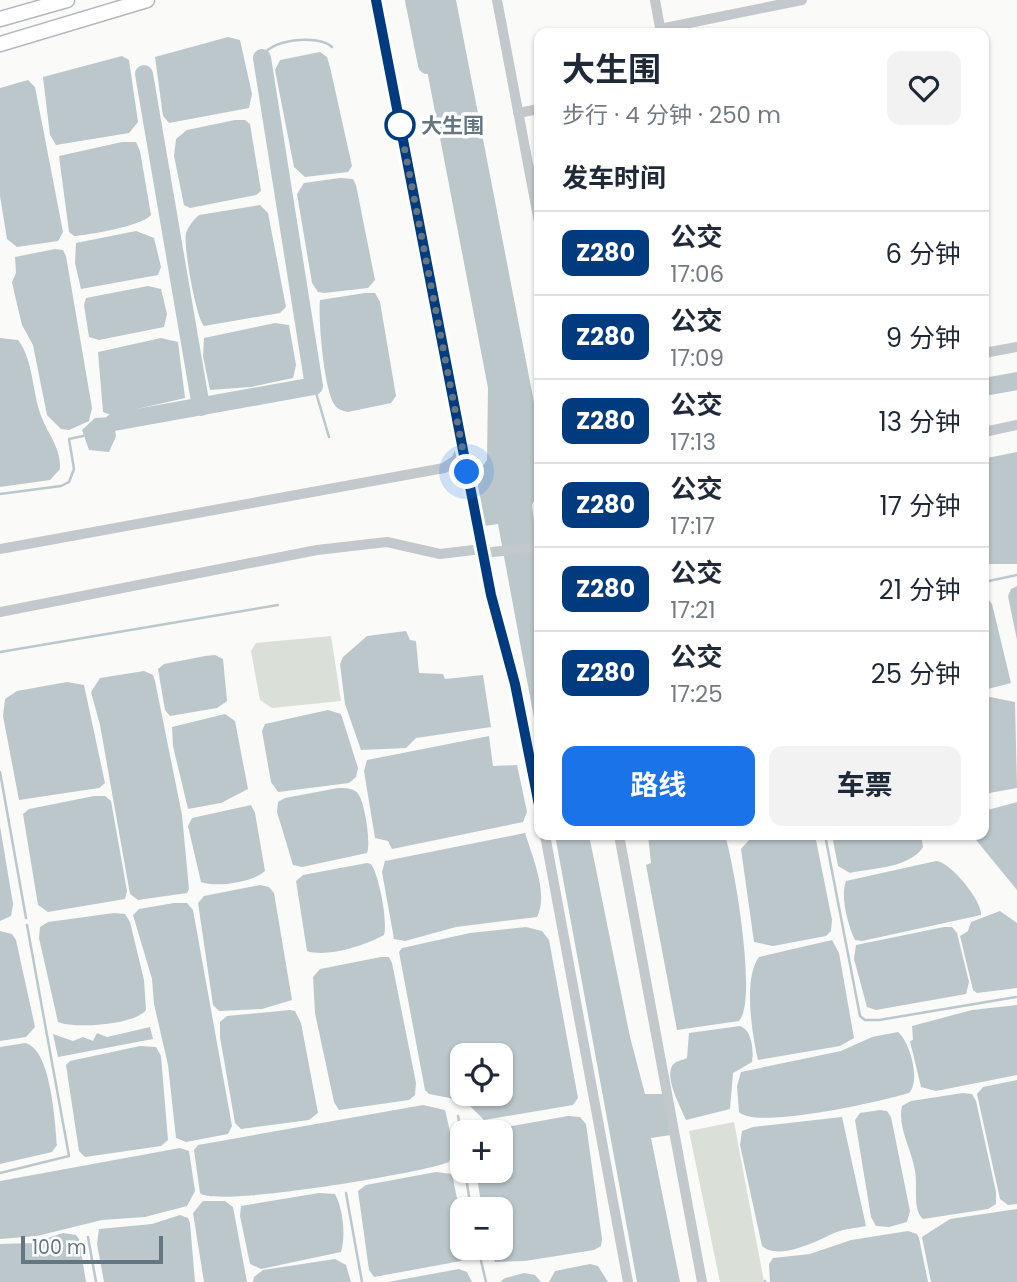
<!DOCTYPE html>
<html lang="zh">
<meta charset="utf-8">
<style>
body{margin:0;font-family:Poppins,"Noto Sans SC",sans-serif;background:#f2f2f3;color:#1f2937;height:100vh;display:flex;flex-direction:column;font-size:26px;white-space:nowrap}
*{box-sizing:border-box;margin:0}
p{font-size:23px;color:#747a83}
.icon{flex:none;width:38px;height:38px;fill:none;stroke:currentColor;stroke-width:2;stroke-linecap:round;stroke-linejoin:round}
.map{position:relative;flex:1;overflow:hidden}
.side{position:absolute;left:534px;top:28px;width:455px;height:812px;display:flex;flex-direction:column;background:#fff;border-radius:14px;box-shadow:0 2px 5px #0004}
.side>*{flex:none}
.badge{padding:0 14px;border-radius:10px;font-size:24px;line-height:46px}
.fabs{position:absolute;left:450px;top:1043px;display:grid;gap:14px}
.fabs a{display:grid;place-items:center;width:63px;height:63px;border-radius:14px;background:#fff;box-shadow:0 2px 5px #0004;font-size:35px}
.scale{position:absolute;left:21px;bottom:18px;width:142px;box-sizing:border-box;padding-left:7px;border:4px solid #657683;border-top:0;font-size:19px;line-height:24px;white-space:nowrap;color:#657683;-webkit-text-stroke:5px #fff;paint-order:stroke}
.you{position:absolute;width:35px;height:35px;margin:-18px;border:5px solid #fff;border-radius:50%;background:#1a73e8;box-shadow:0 0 0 10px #1a73e833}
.map>.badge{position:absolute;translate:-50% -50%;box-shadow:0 0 0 4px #fff}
h2{padding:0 28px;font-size:26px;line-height:63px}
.round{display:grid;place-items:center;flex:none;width:74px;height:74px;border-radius:14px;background:#f2f2f3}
.headline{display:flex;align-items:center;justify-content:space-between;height:119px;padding:0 28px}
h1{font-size:33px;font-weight:700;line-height:52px}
.cta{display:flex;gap:14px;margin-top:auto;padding:14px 28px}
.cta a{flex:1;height:80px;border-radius:14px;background:#1a73e8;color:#fff;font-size:28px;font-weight:700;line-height:80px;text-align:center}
.cta a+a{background:#f2f2f3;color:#1f2937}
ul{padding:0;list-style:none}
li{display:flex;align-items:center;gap:21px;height:84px;padding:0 28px;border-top:2px solid #e0e1e3}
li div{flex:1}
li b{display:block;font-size:26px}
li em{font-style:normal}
li .badge{min-width:77px;font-weight:700;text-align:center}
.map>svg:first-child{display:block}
.green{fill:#dadfd7}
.water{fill:#bbc7cb;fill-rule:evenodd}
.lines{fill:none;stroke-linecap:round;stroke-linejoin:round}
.stream{stroke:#bbc7cb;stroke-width:2.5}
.river{stroke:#bbc7cb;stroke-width:18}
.highway-casing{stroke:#b4b9bd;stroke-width:17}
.minor{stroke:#c3c8cc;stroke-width:10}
.highway{stroke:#fff;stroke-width:14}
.line-casing{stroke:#fff;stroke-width:16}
.line{stroke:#003b80;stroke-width:10}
.walk{stroke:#657683;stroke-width:7;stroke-dasharray:0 12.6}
.stop-dot{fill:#fff;stroke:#003b80;stroke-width:3.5}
.labels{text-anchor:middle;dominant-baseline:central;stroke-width:7;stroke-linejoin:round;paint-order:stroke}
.stop-label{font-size:21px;font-weight:bold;fill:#657683;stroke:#fff;text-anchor:start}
</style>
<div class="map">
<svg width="1017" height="1282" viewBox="0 0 1017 1282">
<rect width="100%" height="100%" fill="#fafaf8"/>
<!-- green -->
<path class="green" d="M331,636L341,701L272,708L260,700L251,651L256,643Z
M734,1122L764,1282H720L689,1131Z"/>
<!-- water -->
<path class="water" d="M413,0H456L539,428V491L532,505L539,566V745L498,524L478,527L469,473L481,468L487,460L488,388L422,44L424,38Z
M228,37L240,40L252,94L249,108L169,123L163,116L155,57Z
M320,52L327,57L330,67L352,166L348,172L305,177L294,167L275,70L280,60Z
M122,56L129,60L138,122L129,133L56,145L50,135L43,77Z
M28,80L35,87L63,232L58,241L17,247L7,239L0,196V88Z
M235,120H245L250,124L261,191L256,195L190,208L184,205L174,156L176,139L187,130Z
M122,142H136L140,151L151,215C142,226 89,235 74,236L69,232L59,156Z
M340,178L353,179L356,185L375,280L368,288L324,293L318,292L312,283L297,194L304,183Z
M260,205L268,213L286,307L280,313L204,326C196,318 183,245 186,233C188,227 194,219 199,215Z
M136,231L154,238L161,267L158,275L81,289L75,263L76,243Z
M55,249L63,250L66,256L92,408L89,421L69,430L61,429L47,415L33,345L22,325L16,300L12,282L16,273L15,257Z
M148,286L161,289L167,314L164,327L99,340L89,337L84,305L86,298Z
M365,293H375L380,302L396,396L391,403L348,412C342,411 337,409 334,404C324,388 318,320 320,300Z
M275,323L289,325L296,365L293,378L251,387L210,390L203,356L204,338Z
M0,338L18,340C34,360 32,395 42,418C49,436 61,448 60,469L50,480L0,487Z
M161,338L178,342L185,398L111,415L103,412L98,352Z
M113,417L116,436L109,452L89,450L82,430L95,418Z
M1017,452V564H984V455L987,458Z
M1017,586V640L1008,596L1011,589Z
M984,594L992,604L1011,683L984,690Z
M406,631L410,640L416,641L419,673L443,674L445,679L483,675L491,727L416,738L406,748L361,750L345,704L340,664L343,657L367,636Z
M205,656L215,655L223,659L227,701L217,708L170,716L165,710L158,669L164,664Z
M144,671L153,675L155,681L182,815L189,889L187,893L138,900L130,894L100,725L91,692L100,678Z
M67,682L84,685L105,783L99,788L19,800L3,716L5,699L17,691Z
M990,697L1015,702L1017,788L984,794V698Z
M328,710L341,714L358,768L356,777L349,783L278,792L271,782L262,731L265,724Z
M225,714L235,721L248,789L221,803L188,809L173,746L172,727Z
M489,736L493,766L517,765L527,812L523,822L392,849L388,841L375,838L364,771L367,760Z
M338,788C346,788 355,788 359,795C365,805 371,843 367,853L302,867L293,865L277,812L278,802L285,798Z
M94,796H105L111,801L127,891L125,899L48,912L38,905L23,814L29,809Z
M1017,802V890L972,835H984V811Z
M251,805L255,813L265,871C254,882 215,888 201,882L188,826L192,818Z
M0,826L13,904L11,916L0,921Z
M525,833C532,856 549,894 537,917L456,927L405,941L394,939L382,872L385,861Z
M555,835H589L630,1037L645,1094H665L671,1135L651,1138L680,1282H637Z
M648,835H725C734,864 758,1000 739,1021L677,1030L646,865L651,863Z
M772,835H815L832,920L831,931L826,936L773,946L754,942L741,849L749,840Z
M832,835H921L923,847C910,868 872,868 850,873L838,866Z
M936,861C950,861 983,902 981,915L862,941L855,940C848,925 840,897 846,881Z
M367,863L371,864C379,875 388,922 384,935C366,945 327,958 307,951L296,881L303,875Z
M260,885L269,887L274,893L292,1000L262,1009L219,1011L213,1005L198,903L204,896Z
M174,903H187L193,910L232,1126L228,1134L186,1142L176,1138L168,1065L154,1004L152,979L133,915L139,909Z
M1000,911L1017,923V988L977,993L973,990L960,936L968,931L971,922Z
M114,913L125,914L130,922L144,980L146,1010C135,1025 74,1029 58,1022L39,938L40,927L48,922Z
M526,927L542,931L549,940L578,1098L573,1105L484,1120L465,1101L429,1094L425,1090L399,952L402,948L470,933ZM500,1055V1094H462V1055Z
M944,927H952L957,933L969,982L966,994L876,1010L867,1007L854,959L856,945Z
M0,931L12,934L16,940L35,1027L26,1037L0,1041Z
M832,940L839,953L854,1038L840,1046L758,1060C752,1034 743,978 759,957Z
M381,957H389L392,963L416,1083L415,1095L409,1100L339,1110L334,1102L315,1013L313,977L320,969Z
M1017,1005V1075L936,1091L921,1087L910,1041L913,1040L912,1026L972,1010Z
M290,1010L295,1011L301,1023L318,1113L309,1120L241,1129L235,1123L220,1037V1022L227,1016Z
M740,1026C752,1030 754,1051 752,1062L733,1073L730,1109L686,1120C681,1107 665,1080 672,1066C675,1061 683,1060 687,1058L689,1033Z
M150,1027L153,1039L58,1057L53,1034L73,1041L83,1037L93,1041L97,1033L107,1037Z
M898,1032C910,1042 921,1081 909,1093C883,1101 756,1130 739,1112L737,1086L741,1072L841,1051L872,1037Z
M25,1043C51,1048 55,1122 57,1145L52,1152L0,1164V1047Z
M140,1046L156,1047L161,1056L168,1140L161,1146L85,1157L79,1151L66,1065L70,1061Z
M1017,1080V1204L1008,1205L1000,1199L977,1094L983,1087Z
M963,1093L972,1094L976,1101L996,1192V1204L988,1209L923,1219C912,1210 918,1185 915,1171C912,1150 897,1127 902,1106L911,1101Z
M423,1105L445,1110L454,1149L449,1162C423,1173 214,1208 200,1193L194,1150L198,1145Z
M880,1110L887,1111L891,1117L910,1211L907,1222L889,1227L876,1226L871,1217L855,1120L860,1113Z
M568,1116L580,1117L586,1124L602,1239L601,1246L594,1250L525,1261L495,1262L490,1248H500V1209H482L476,1171H500V1132H478Z
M842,1117L866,1226C856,1228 843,1229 834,1233C817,1241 779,1261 762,1246L740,1145L742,1131L753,1127Z
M180,1148L189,1151L195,1191L187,1206L145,1217L102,1220L37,1236L0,1239V1181Z
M436,1172L452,1174L462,1223V1248H467L466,1255L461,1261L374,1277L369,1270L358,1191L366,1185Z
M319,1193L335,1194C343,1209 346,1235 341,1252L261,1269L250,1264L240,1216L241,1206Z
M203,1201H225L233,1207L247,1282H204L193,1213Z
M1017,1209V1282H931L922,1237L950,1219Z
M180,1215L188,1218L190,1223L195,1282H104L97,1244L99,1229L152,1224Z
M908,1231L917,1234L919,1238L928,1282H770L769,1264L773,1258L810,1254L851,1240Z
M63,1233L76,1235L79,1239L86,1282H0V1244L32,1243Z
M335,1259L346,1265L351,1282H253L254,1277L263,1270Z
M590,1264L598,1266L608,1282H549L555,1271Z
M459,1269L467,1272L472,1282H388Z
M524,1273L535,1275L541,1282H500L505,1278Z"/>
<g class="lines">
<!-- stream -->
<path class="stream" d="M262,58C268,39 318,34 332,47
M314,386L329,437
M0,494L61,486L69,482L74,469L69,439L83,436
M984,582L1017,575
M0,652L278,605
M0,772L26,918
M825,835L860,1016L865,1020H879L1016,997
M458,1116L462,1136
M465,1171L471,1209
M0,1173L69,1156L27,925
M346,1193L362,1282
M88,1237L96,1282
M478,1248L486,1282
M765,1281V1282"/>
<!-- river -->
<path class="river" d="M414,0L427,65
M144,74L201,407
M984,387L1017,381
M114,422L314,386L262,58"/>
<defs>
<path id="highway" d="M0,19L67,0
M0,44L147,0"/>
</defs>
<!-- highway casing -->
<use href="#highway" class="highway-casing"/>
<!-- minor -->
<path class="minor" d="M376,0L491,595L515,684L539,805
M497,0L539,222
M655,0L661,33
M660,29L802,0
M518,113L539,109
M984,353L1017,347
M984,432L1017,425
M0,549L444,468L456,460L461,449
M483,553L539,547
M0,612L317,550L387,542L440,554L482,549
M545,835L628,1282
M619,835L702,1282"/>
<!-- highway -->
<use href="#highway" class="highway"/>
</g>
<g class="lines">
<defs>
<path id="line" d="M376,0L491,595L515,684L539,805"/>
</defs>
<!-- line casing -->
<use href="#line" class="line-casing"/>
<!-- line -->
<use href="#line" class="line"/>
<!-- walk -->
<path class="walk" d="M400,125L467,472"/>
</g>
<!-- markers -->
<circle class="stop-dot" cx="400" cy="125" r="14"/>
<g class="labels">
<!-- stop labels -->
<g class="stop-label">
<text x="421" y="125">大生围</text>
</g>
</g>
</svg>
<div class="fabs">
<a><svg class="icon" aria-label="locate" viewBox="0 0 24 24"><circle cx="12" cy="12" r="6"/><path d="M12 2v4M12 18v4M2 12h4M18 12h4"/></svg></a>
<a>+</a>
<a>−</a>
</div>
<div class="scale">100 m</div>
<div class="you" style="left:467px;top:472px"></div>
<section class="side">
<div class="headline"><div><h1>大生围</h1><p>步行 · 4 分钟 · 250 m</p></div><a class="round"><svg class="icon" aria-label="heart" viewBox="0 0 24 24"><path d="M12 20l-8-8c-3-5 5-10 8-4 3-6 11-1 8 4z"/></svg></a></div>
<h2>发车时间</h2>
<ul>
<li><span class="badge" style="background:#003b80;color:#fff">Z280</span><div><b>公交</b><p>17:06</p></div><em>6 分钟</em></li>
<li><span class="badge" style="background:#003b80;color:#fff">Z280</span><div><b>公交</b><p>17:09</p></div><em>9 分钟</em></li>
<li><span class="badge" style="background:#003b80;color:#fff">Z280</span><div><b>公交</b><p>17:13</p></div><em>13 分钟</em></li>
<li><span class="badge" style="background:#003b80;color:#fff">Z280</span><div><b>公交</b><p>17:17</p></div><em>17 分钟</em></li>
<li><span class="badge" style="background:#003b80;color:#fff">Z280</span><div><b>公交</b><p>17:21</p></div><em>21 分钟</em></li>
<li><span class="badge" style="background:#003b80;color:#fff">Z280</span><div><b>公交</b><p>17:25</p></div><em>25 分钟</em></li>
</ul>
<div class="cta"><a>路线</a><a>车票</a></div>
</section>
</div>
